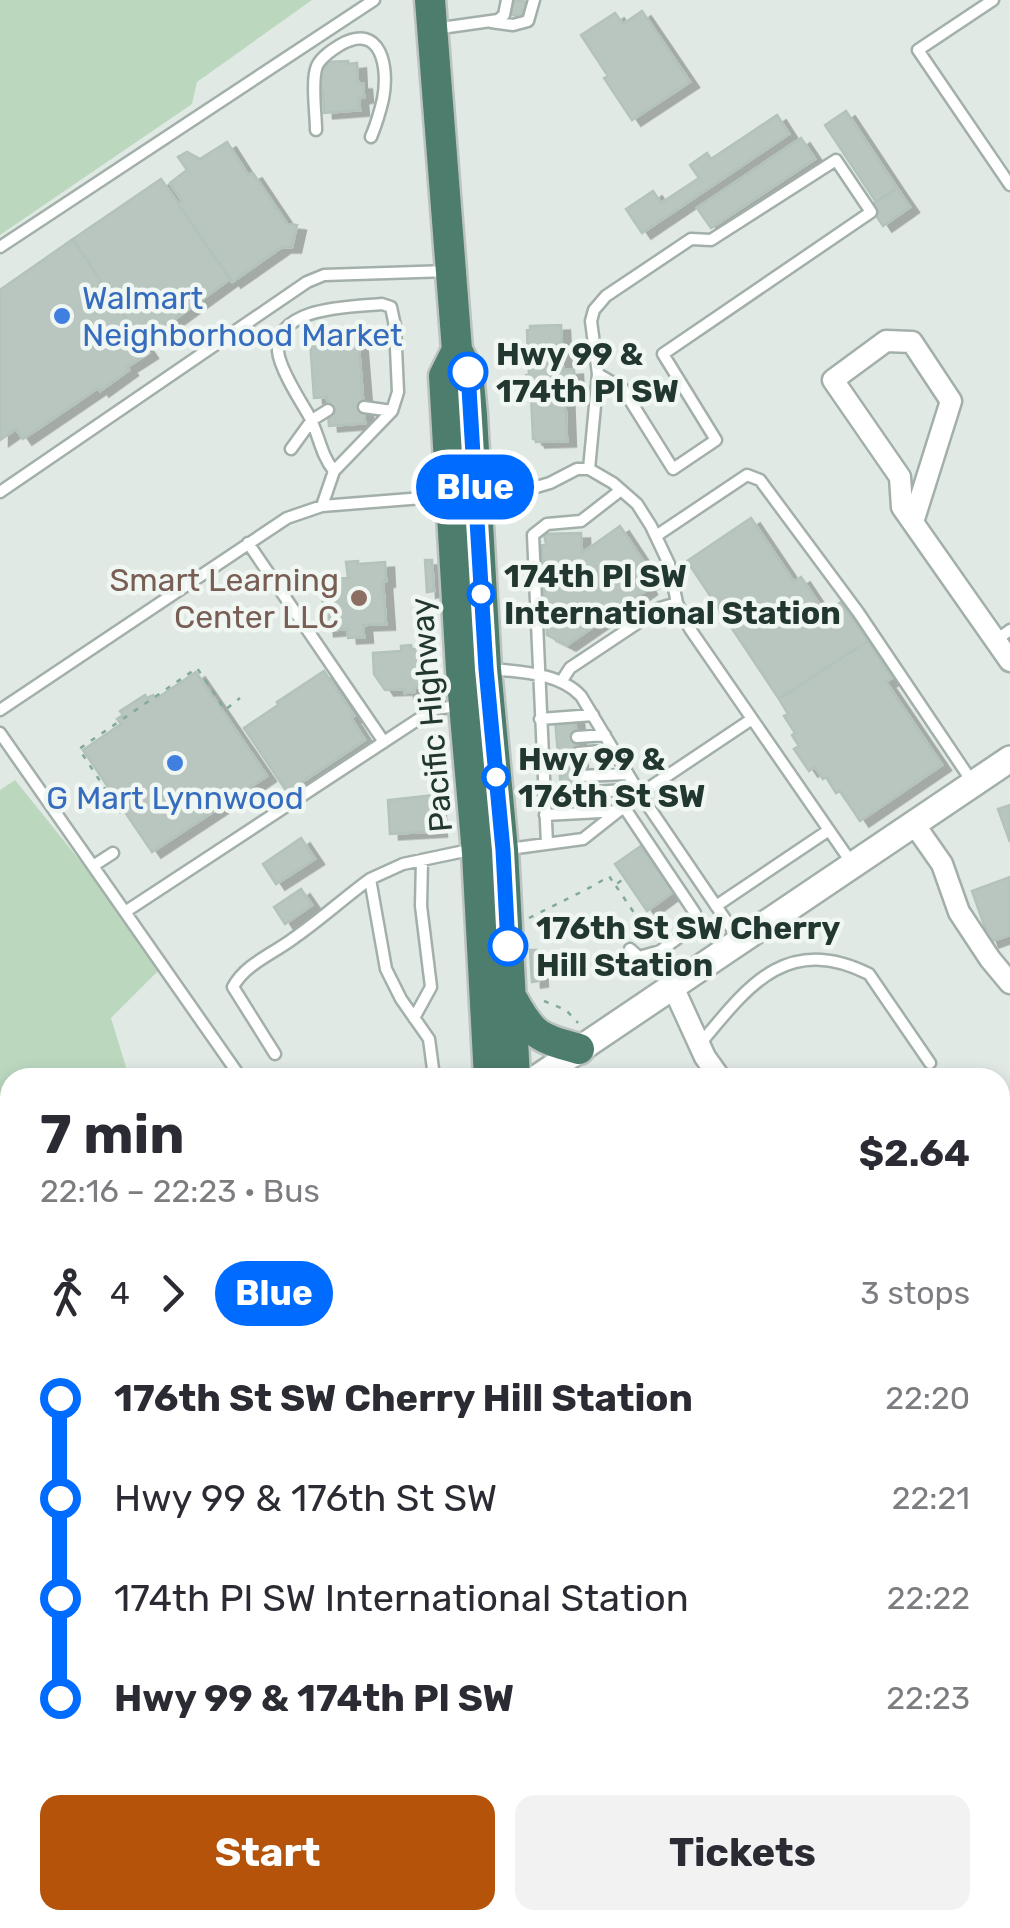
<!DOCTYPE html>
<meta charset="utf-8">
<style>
body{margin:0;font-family:Rubik,sans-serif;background:#f2f2f3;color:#2b2b33;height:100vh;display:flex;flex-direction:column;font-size:38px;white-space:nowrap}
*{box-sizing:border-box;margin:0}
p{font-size:32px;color:#7c7c81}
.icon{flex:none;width:55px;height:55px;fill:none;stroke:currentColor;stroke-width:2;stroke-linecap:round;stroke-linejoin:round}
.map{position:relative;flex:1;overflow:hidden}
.sheet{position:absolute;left:0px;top:1068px;width:1010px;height:862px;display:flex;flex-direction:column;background:#fff;border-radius:30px 30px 0 0;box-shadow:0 5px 15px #0003}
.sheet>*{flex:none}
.badge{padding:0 20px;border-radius:32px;font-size:35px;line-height:65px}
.map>.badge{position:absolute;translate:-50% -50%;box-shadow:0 0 0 5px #fff}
.legs{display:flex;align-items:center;gap:15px;height:110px;padding:0 40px;font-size:32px}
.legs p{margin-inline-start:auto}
.head{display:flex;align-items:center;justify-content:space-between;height:170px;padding:0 40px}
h1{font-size:55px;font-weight:700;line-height:75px}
.button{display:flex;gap:20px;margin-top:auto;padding:20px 40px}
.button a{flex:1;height:115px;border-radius:20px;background:#b45309;color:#fff;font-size:40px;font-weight:700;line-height:115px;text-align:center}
.button a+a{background:#f2f2f3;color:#2b2b33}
ul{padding:0 40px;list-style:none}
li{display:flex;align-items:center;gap:35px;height:100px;font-size:38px}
li i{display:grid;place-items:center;width:15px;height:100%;margin:0 12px;background:currentColor}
li i::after{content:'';width:25px;height:25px;margin:-12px;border:8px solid;border-radius:50%;background:#fff}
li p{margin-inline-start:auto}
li:first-child i{background:linear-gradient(#0000 50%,currentColor 0)}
li:last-child i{background:linear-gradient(currentColor 50%,#0000 0)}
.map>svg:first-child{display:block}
.green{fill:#bbd8bf}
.building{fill:#b8c6bf;stroke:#b3c2ba;stroke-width:2.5;filter:url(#shadow)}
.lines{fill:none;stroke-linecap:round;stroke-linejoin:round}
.service-casing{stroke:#a3b0aa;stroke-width:15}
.minor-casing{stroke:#a3b0aa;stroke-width:25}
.tertiary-casing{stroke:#a3b0aa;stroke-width:30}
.trunk-casing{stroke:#bdc3c1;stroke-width:35}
.path{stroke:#83a999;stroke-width:2.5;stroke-dasharray:5 8;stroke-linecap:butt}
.service{stroke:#fff;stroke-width:10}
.minor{stroke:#fff;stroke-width:20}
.tertiary{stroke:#fff;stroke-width:25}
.trunk{stroke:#4d7d6c;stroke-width:30}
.line-1-casing{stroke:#fff;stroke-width:22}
.line-1{stroke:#006cff;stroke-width:15}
.shop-dot{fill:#3f7fe0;stroke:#f0f6f2;stroke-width:4}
.stop-1-dot{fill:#fff;stroke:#006cff;stroke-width:5}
.education-dot{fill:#8d6e63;stroke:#f0f6f2;stroke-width:4}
.labels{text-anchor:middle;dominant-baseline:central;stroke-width:9;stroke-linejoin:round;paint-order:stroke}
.shop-label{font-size:32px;fill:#366cbe;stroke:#f0f6f2;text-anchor:start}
.stop-label{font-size:32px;font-weight:bold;fill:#22372f;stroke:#f0f6f2;text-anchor:start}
.education-label{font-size:32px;fill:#785e54;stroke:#f0f6f2;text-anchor:end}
.street-label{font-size:32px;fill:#22372f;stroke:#f0f6f2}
</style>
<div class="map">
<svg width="1010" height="1928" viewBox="0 0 1010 1928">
<defs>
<filter id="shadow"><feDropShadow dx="9" dy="5.5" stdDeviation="0" flood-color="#0004"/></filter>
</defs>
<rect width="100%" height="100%" fill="#e0e9e4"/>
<!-- green -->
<path class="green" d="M0,0H312L197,82L192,104L0,235Z
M15,780L164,965L111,1018L129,1077L10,1078V1149L0,1135V790Z"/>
<!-- building -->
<path class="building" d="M514,0L528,2L521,17L509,14L510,5H512Z
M642,11L690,82L632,120L604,78L608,76L581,35L615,13L623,24Z
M348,61V64L357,63L358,84H363L364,97L359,98L360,110L324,113L323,92L309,93L308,78L322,77L321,66L327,65V62Z
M846,111L897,188L876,202L825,125Z
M777,115L789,134L642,233L626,209L653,191L661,203L699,178L690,165L707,153L711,159Z
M801,138L815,159L711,228L697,208Z
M227,142L248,175L253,173L287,224L297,225L292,247H282L232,282L178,204L182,201L170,183L187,170L178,157L187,152L200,159Z
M161,179L230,279L142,343L73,239Z
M897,188L910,207L883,226L870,206Z
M73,239L149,353L127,367L129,370L100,391L98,388L23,439L16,429L0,440V290Z
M561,325L563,370L574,369L575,390L565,391L567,441L536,442L535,439H533L531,393H527L526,375H529L527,330L530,329V326Z
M358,336L365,423L329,426L327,397L314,398L310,340Z
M751,518L794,582L801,577L825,613L841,602L868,641L779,699L687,561Z
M620,526L655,579L646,585L648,589L567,645L547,635L541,545L546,544L544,534L581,533L582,553Z
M425,560H432L434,591L427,592Z
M358,561V564L385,562L386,581L383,582L386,624L363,625L364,637L348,638L347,629L325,631L321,579L348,578L346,562Z
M868,641L892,678L886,682L942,765L860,821L840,791L836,793L826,777L823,779L815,767L809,771L794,749L799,746L792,735L795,733L784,716L788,714L779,699Z
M411,645L412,649H420L421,655H423L425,681L422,682L423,687L414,688V692L405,693V689L385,690L374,674L373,653L401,651V646Z
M324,671L354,716L351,718L365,740L287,792L244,728L278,705L277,702Z
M196,672L267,776L152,852L83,750L121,724L117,719L123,715L120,711L145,695L147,698L153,695L156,699Z
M575,717L583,810L563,812L555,719Z
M436,795L438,831L390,834L388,800Z
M1010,805V842L998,809Z
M301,838L315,859L276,884L263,864Z
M641,846L673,892L647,911L615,864Z
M1010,877V935L990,942L972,891Z
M301,889L312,905L285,924L274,907Z
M530,950H537L539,981L532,982Z
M363,1920H386L391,1928H351Z
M386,1920H439L427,1928H391Z"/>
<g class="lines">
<defs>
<path id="service" d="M993,0L918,50L1010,185
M491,22L513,25L528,21L534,0
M434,29L498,20L504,15L507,0
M316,130C316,114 311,80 317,66C321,57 332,50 340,45C382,21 389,69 383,99C380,112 376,125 371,137
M0,247L374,0
M364,407L392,411
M291,449L312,420L328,410
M589,469L598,374L591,321L594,310L606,296L691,239L711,240L836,160L871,212L663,354L716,440L673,469L623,389L598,374
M0,492L307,282L324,275L449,271
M480,493L526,490L550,483L577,469H589L613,483L637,504L651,526L669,564L677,603L690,629L851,862
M322,506L334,471L392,411L398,392L395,326L391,307L382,304C351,307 276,306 278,351C279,367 299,399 308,414C319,433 320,454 334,471
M656,536L747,475L760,480L858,612L973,783
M248,543L384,742
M996,640L1010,630
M492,669C521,672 560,673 581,696L640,794L740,941
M561,682L570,668L660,608L677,603
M0,710L287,518L322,506L448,496
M540,719L593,715
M0,733L241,1078
M577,737L605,735
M578,753L613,750
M580,776L628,774
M582,793L637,789
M544,795L561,794
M624,807L695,913L692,928L660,951L639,957L630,949
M545,815L619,811
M547,844L533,535L547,524L581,521L621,490
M509,849L583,839L640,794L752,719
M93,866L113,853
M370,879L403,864L474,849
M716,906L829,830
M125,912L434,709L459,706
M414,1018L431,987L421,906L422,860
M700,1044C748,986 787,933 869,974L930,1063
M275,1054L233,987C245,964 273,954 294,938C320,920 344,898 370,879L386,969L401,999L429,1039L433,1069L427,1078
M0,1314L10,1329
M0,1413L10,1428
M1000,1551L1010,1543
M0,1585L10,1578
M1000,1605L1001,1604
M1000,1666L1010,1659
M1000,1729L1010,1744
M1000,1770L1010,1784
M0,1815L10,1829
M679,1920L680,1928
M892,1920L897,1928
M994,1920L999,1928
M31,1928L42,1920
M453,1928L465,1920
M508,1928L509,1920
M720,1928L733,1920
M871,1928L883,1920"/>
<path id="minor" d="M913,522L951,401L912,342L886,341L833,380L900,477L902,507L1010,661
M914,824L942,864L959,912L990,959L1010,983
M673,987L705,1057L720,1078
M1000,1349L1010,1344"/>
<path id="tertiary" d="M537,1078L1010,759
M0,1441L10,1434"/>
<path id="trunk" d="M430,0L457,350L468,372L472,415L486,669L503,850L515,1078
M457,350L444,376L461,670L477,853L489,1078
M513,1000C533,1037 540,1038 579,1049
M559,1920L560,1928"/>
</defs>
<!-- service casing -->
<use href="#service" class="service-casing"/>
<!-- minor casing -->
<use href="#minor" class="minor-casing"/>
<!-- tertiary casing -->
<use href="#tertiary" class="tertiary-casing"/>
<!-- trunk casing -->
<use href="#trunk" class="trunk-casing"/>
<!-- path -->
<path class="path" d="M121,813L79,749L197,668L225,710L240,698
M616,886L651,938
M529,918L595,885L609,876L615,885L625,878
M544,1001L566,1010L578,1023"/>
<!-- service -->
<use href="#service" class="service"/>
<!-- minor -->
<use href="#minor" class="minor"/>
<!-- tertiary -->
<use href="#tertiary" class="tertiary"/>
<!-- trunk -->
<use href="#trunk" class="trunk"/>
</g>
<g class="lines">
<defs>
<path id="line-1" d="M468,372L486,669L503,850L508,946"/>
</defs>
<!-- line-1 casing -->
<use href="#line-1" class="line-1-casing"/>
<!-- line-1 -->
<use href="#line-1" class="line-1"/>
</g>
<!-- markers -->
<g class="shop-dot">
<circle cx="62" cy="316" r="10"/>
<circle cx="175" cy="763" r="10"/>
</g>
<g class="stop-1-dot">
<circle cx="468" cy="372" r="18"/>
<circle cx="481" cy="594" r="12"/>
<circle cx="496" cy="777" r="12"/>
<circle cx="508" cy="946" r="18"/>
</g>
<circle class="education-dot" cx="359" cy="598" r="10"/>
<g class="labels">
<!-- shop labels -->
<g class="shop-label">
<text x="82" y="298">Walmart<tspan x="82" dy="37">Neighborhood Market</tspan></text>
<text x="175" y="798" text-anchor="middle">G Mart Lynnwood</text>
</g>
<!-- stop labels -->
<g class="stop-label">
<text x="496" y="354">Hwy 99 &amp;<tspan x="496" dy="37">174th Pl SW</tspan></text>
<text x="504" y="576">174th Pl SW<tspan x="504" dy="37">International Station</tspan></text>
<text x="518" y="759">Hwy 99 &amp;<tspan x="518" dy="37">176th St SW</tspan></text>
<text x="536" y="928">176th St SW Cherry<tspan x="536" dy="37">Hill Station</tspan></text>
</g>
<!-- education labels -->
<g class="education-label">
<text x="339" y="580">Smart Learning<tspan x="339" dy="37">Center LLC</tspan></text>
</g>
<!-- street labels -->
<g class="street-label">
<text transform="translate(431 715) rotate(-95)">Pacific Highway</text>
</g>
</g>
</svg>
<b class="badge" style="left:475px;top:487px;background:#006cff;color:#fff">Blue</b>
<section class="sheet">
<div class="head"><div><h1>7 min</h1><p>22:16 – 22:23 · Bus</p></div><b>$2.64</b></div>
<div class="legs"><svg class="icon" aria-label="walk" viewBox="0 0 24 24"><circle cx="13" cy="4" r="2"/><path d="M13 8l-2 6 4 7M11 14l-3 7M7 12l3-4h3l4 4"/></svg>4<svg class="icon" aria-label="forward" viewBox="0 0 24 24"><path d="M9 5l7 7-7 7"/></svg><b class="badge" style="background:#006cff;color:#fff">Blue</b><p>3 stops</p></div>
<ul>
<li><i style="color:#006cff"></i><b>176th St SW Cherry Hill Station</b><p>22:20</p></li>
<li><i style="color:#006cff"></i><span>Hwy 99 &amp; 176th St SW</span><p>22:21</p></li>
<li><i style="color:#006cff"></i><span>174th Pl SW International Station</span><p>22:22</p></li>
<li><i style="color:#006cff"></i><b>Hwy 99 &amp; 174th Pl SW</b><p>22:23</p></li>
</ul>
<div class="button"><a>Start</a><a>Tickets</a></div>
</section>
</div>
